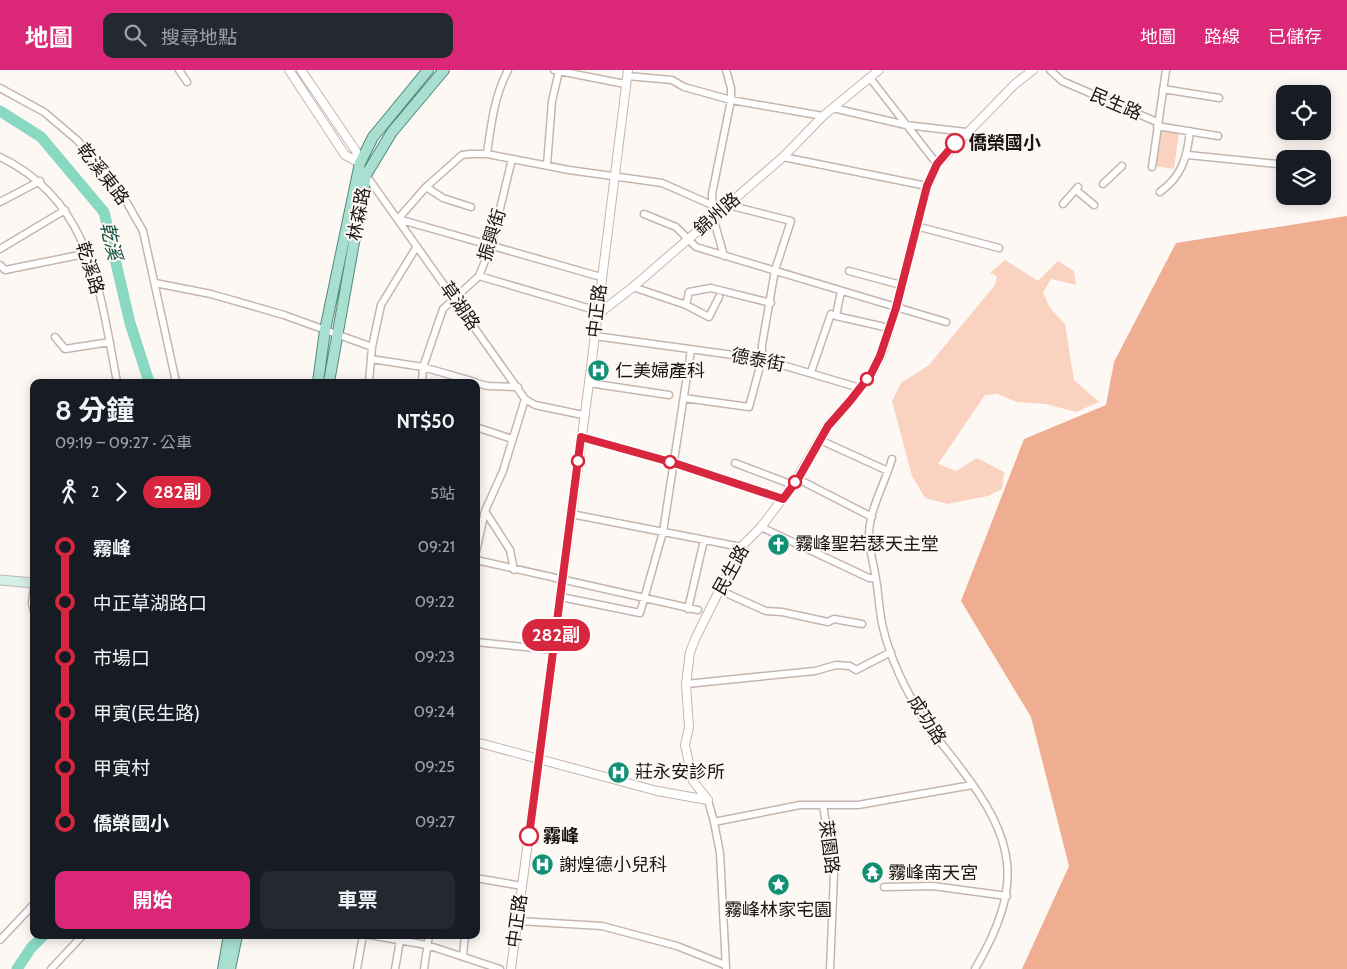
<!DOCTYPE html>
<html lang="zh-TW">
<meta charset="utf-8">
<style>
body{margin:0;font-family:Cabin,"Noto Sans TC",sans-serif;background:#242831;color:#f1f3f6;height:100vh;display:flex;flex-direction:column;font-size:19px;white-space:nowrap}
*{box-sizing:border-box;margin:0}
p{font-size:16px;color:#9ea1a6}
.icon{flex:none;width:28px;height:28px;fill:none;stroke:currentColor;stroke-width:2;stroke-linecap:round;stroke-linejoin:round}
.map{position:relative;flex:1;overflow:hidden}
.details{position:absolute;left:30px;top:309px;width:450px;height:560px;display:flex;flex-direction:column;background:#171b24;border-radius:10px;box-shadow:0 2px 12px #0003}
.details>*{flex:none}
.badge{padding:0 10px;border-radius:16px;font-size:18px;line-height:32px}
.fabs{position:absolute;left:1276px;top:15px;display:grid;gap:10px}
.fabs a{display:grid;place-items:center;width:55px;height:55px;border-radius:10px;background:#171b24;box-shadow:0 2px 12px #0003;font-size:25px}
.map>.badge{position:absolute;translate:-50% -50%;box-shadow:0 0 0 2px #fff}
.legs{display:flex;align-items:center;gap:8px;height:55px;padding:0 25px;font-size:16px}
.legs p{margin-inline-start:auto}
.head{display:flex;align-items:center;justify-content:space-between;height:85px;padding:0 25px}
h1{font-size:28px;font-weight:700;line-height:38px}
.action{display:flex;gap:10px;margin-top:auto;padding:10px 25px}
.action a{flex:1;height:58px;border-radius:10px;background:#db2777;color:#fff;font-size:20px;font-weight:700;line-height:58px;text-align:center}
.action a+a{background:#242831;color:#f1f3f6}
ul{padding:0 25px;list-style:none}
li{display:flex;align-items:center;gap:18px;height:55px;font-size:19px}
li i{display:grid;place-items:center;width:8px;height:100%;margin:0 6px;background:currentColor}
li i::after{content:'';width:12px;height:12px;margin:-6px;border:4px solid;border-radius:50%;background:#171b24}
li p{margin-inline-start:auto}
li:first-child i{background:linear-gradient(#0000 50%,currentColor 0)}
li:last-child i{background:linear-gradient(currentColor 50%,#0000 0)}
header{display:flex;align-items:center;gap:30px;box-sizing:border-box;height:70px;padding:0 25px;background:#db2777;color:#fff}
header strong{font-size:24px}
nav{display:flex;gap:28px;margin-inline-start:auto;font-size:18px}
.search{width:350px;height:45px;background:#242831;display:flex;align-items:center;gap:12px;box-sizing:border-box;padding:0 18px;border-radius:10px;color:#9ea1a6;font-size:19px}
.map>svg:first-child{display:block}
.green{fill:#fad2c0}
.forest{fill:#efae91}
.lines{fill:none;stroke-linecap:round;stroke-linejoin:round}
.river{stroke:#89d9c2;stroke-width:11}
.minor-casing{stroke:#c4b6af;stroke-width:9}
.tertiary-casing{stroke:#c4b6af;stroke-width:10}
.secondary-casing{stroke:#c4b6af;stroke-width:11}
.primary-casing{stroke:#508a79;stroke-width:12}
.minor{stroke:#fff;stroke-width:6}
.tertiary{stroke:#fff;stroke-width:8}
.secondary{stroke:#d4efe7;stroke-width:9}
.primary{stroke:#a8dfd0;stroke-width:10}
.line-1-casing{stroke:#fff;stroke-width:11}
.line-1{stroke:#d7263d;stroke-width:8}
.stop-1-dot{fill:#fff;stroke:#d7263d;stroke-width:2.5}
.labels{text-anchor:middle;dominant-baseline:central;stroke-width:4;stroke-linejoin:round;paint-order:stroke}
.street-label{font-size:18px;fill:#191412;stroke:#fef8f5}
.stop-label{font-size:18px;font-weight:bold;fill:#191412;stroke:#fef8f5;text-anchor:start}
.poi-label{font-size:18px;fill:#191412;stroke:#fef8f5;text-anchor:start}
.water-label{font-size:19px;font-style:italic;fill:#115445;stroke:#fef8f5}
</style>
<header>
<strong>地圖</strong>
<div class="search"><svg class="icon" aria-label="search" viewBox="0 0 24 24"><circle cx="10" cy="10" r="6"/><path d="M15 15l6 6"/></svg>搜尋地點</div>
<nav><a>地圖</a><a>路線</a><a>已儲存</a></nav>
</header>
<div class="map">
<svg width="1347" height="899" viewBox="0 0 1347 899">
<rect width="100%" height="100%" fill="#fef8f5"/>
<!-- green -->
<path class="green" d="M1160,60L1179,62L1174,99L1155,96Z
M1005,190L1038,211L1058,191L1074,201L1076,215L1051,209L1043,223L1050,238L1065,254L1074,310L1099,332L1076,342L1046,334L1017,332L997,324L985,325L938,394L956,401L977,388L1004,402L1002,419L988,426L947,434L925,428L912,406L892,331L901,313L929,295L995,215L997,206L990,203Z"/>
<!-- forest -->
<path class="forest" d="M1347,146V899H1022L1069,796L1031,647L961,531L1024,369L1106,335L1114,292L1176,173Z"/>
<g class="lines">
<!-- river -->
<path class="river" d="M0,41L41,67L104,142L130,253L149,312
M17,899L31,878L44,865"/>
<defs>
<path id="minor" d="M179,0L187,12
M554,0L625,14
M1050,0L1062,11L1157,52
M627,6L672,10L684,17L731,30L823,46
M870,8L937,94
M0,18L44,42L77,70L119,119L143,161L176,312
M1163,19L1219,28
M833,38L906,55L966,62
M1157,56L1218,66
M487,84C491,55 494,27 508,0
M1188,85L1277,94
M0,87C92,131 100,223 117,312
M783,87L927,116
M547,95L552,31L559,1
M1152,97L1166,0
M366,105L525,329L535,335L583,345
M1103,114L1122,96
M426,117L443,128L471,137
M1076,120L1094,135
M1160,122C1182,106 1187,88 1190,61
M0,132L40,111
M1063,134L1078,117
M644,144L676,157L696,177L946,252
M916,156L999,178
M0,179L65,140
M724,186L713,147L712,124L731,30V18L726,0
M0,195L5,200L89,183
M849,201L901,215
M479,206L598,241
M601,207L398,149L426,117L462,85L470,84H487L569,100L662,113L712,135
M155,213L211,224L284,245L372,277
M633,217L686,235L709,247L719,227
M686,235L689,222L711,218L771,233
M836,246L889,258
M595,266L762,289L860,318
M55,267L65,279L110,272
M371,289L423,297L475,312
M811,302L831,244L836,246L841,221
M369,312L372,277L381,235L417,176
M422,312L423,297L443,239L479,206L491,176L512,89
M476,313L488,316L518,317
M589,313L669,325
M684,328L749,337L762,289V275L775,200L791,151L728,135
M476,357L512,369
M581,367L674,393L783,429
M820,370L888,401
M892,389C885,413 869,440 869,465C869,480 874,495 876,509C879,525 879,542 883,558C891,591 907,623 925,651C935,667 948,681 959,696C1017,771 1024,815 975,899
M735,393L793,415
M798,409L872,447
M485,441L510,480L514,500
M571,444L741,477
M761,457L869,508H876
M476,482L485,441L503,401L525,329
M476,490L698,540
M34,515L32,533L34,542
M719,520L766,541L782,542L828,552L834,549L862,554
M561,527L640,543L663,462L691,280
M688,539L704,470
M476,572L553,580
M686,614L815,601L836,595L850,596L856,600L891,582
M708,730L714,752L720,783L726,898
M823,735H858L972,715
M714,752L800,735H823L834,804L830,899
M476,808L522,816
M884,817L933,816L1007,826
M518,851L602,856L677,876L725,895
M369,865L427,875L500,899
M0,870L34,834
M463,886L465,865
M51,899L83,865
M357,899L363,865
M395,899L401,865
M424,899L429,865"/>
<path id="tertiary" d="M289,0L345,85L360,93
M301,0L356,81L360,93
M597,245L633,217L783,87L823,46L879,0
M476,672L657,721L708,730
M708,730L693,711L685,675L689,657L686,614L690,582L696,567L741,477L761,457L793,415L828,355L850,331L871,304L881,286L896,238L927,116L937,94L1015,14L1033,0
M511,899L589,313L628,0"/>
<path id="secondary" d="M0,510L34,513"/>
<path id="primary" d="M318,312L325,260L360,93L373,67L428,0
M329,312L366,105L392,62L444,0
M223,899L229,865
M230,899L237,865"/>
</defs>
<!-- minor casing -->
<use href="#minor" class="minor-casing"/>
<!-- tertiary casing -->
<use href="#tertiary" class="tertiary-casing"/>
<!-- secondary casing -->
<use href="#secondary" class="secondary-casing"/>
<!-- primary casing -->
<use href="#primary" class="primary-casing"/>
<!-- minor -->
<use href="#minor" class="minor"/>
<!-- tertiary -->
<use href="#tertiary" class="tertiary"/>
<!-- secondary -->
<use href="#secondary" class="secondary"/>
<!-- primary -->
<use href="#primary" class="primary"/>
</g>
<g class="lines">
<defs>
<path id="line-1" d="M529,766L581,367L674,393L783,429L798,409L828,356L850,331L871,304L880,286L896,238L927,116L937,94L955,73"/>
</defs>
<!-- line-1 casing -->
<use href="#line-1" class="line-1-casing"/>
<!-- line-1 -->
<use href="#line-1" class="line-1"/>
</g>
<!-- icons -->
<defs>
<symbol id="hospital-disc" viewBox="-11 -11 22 22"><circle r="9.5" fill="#119076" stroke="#fef8f5"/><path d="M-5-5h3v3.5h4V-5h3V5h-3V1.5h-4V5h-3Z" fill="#fff"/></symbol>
<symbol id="church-disc" viewBox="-11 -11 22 22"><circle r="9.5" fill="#119076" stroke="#fef8f5"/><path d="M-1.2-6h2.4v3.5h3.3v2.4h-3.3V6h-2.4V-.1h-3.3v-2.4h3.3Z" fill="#fff"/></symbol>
<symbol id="temple-disc" viewBox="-11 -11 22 22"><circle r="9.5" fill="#119076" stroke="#fef8f5"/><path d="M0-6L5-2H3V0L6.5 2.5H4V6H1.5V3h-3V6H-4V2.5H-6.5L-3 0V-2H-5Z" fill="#fff"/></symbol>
<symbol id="sight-disc" viewBox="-11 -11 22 22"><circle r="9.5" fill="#119076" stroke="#fef8f5"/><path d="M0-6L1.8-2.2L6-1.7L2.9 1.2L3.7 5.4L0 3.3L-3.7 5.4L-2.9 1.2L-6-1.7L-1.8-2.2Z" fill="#fff"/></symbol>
</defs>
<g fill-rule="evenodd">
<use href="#hospital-disc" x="586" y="288" width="25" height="25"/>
<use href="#church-disc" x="766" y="462" width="25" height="25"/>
<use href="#hospital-disc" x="606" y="690" width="25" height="25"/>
<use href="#hospital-disc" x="530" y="782" width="25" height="25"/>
<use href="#temple-disc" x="860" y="790" width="25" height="25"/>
<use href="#sight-disc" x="766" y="802" width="25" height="25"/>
</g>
<!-- markers -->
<g class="stop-1-dot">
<circle cx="955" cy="73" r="9"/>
<circle cx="867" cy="309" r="6"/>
<circle cx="578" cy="391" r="6"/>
<circle cx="670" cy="392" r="6"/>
<circle cx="795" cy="412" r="6"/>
<circle cx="529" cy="766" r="9"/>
</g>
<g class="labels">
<!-- street labels -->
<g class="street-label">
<text transform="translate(1116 34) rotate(23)">民生路</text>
<text transform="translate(103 104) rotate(52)">乾溪東路</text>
<text transform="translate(359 144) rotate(-79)">林森路</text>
<text transform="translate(717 144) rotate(-41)">錦州路</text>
<text transform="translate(492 165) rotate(-73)">振興街</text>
<text transform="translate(90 198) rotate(73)">乾溪路</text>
<text transform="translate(460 236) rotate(55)">草湖路</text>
<text transform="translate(597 241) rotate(-83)">中正路</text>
<text transform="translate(758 290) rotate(11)">德泰街</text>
<text transform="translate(731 500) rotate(-61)">民生路</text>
<text transform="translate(927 650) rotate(57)">成功路</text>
<text transform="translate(829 777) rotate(83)">萊園路</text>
<text transform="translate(517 851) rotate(-82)">中正路</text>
</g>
<!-- stop labels -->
<g class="stop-label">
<text x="969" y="73">僑榮國小</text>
<text x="543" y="766">霧峰</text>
</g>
<!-- poi labels -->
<g class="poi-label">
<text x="615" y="301">仁美婦產科</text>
<text x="795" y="474">霧峰聖若瑟天主堂</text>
<text x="635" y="702">莊永安診所</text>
<text x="559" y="795">謝煌德小兒科</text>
<text x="888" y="803">霧峰南天宮</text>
<text x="778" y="840" text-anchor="middle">霧峰林家宅園</text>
</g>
<!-- water labels -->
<g class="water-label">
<text transform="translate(111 171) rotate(77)">乾溪</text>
</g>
</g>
</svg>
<div class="fabs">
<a><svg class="icon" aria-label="locate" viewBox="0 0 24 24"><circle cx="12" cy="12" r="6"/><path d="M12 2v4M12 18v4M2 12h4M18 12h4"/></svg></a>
<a><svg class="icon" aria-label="layers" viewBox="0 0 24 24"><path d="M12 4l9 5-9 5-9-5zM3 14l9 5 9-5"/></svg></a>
</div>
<b class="badge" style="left:556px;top:565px;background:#d7263d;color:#fff">282副</b>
<section class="details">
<div class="head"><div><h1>8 分鐘</h1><p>09:19 – 09:27 · 公車</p></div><b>NT$50</b></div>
<div class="legs"><svg class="icon" aria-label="walk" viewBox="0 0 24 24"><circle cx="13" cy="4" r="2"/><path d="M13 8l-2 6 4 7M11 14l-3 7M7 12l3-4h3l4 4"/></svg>2<svg class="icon" aria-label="forward" viewBox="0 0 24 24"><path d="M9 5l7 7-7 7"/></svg><b class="badge" style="background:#d7263d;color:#fff">282副</b><p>5站</p></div>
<ul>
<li><i style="color:#d7263d"></i><b>霧峰</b><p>09:21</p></li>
<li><i style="color:#d7263d"></i><span>中正草湖路口</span><p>09:22</p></li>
<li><i style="color:#d7263d"></i><span>市場口</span><p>09:23</p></li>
<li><i style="color:#d7263d"></i><span>甲寅(民生路)</span><p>09:24</p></li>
<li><i style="color:#d7263d"></i><span>甲寅村</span><p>09:25</p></li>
<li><i style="color:#d7263d"></i><b>僑榮國小</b><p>09:27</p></li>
</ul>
<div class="action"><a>開始</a><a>車票</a></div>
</section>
</div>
